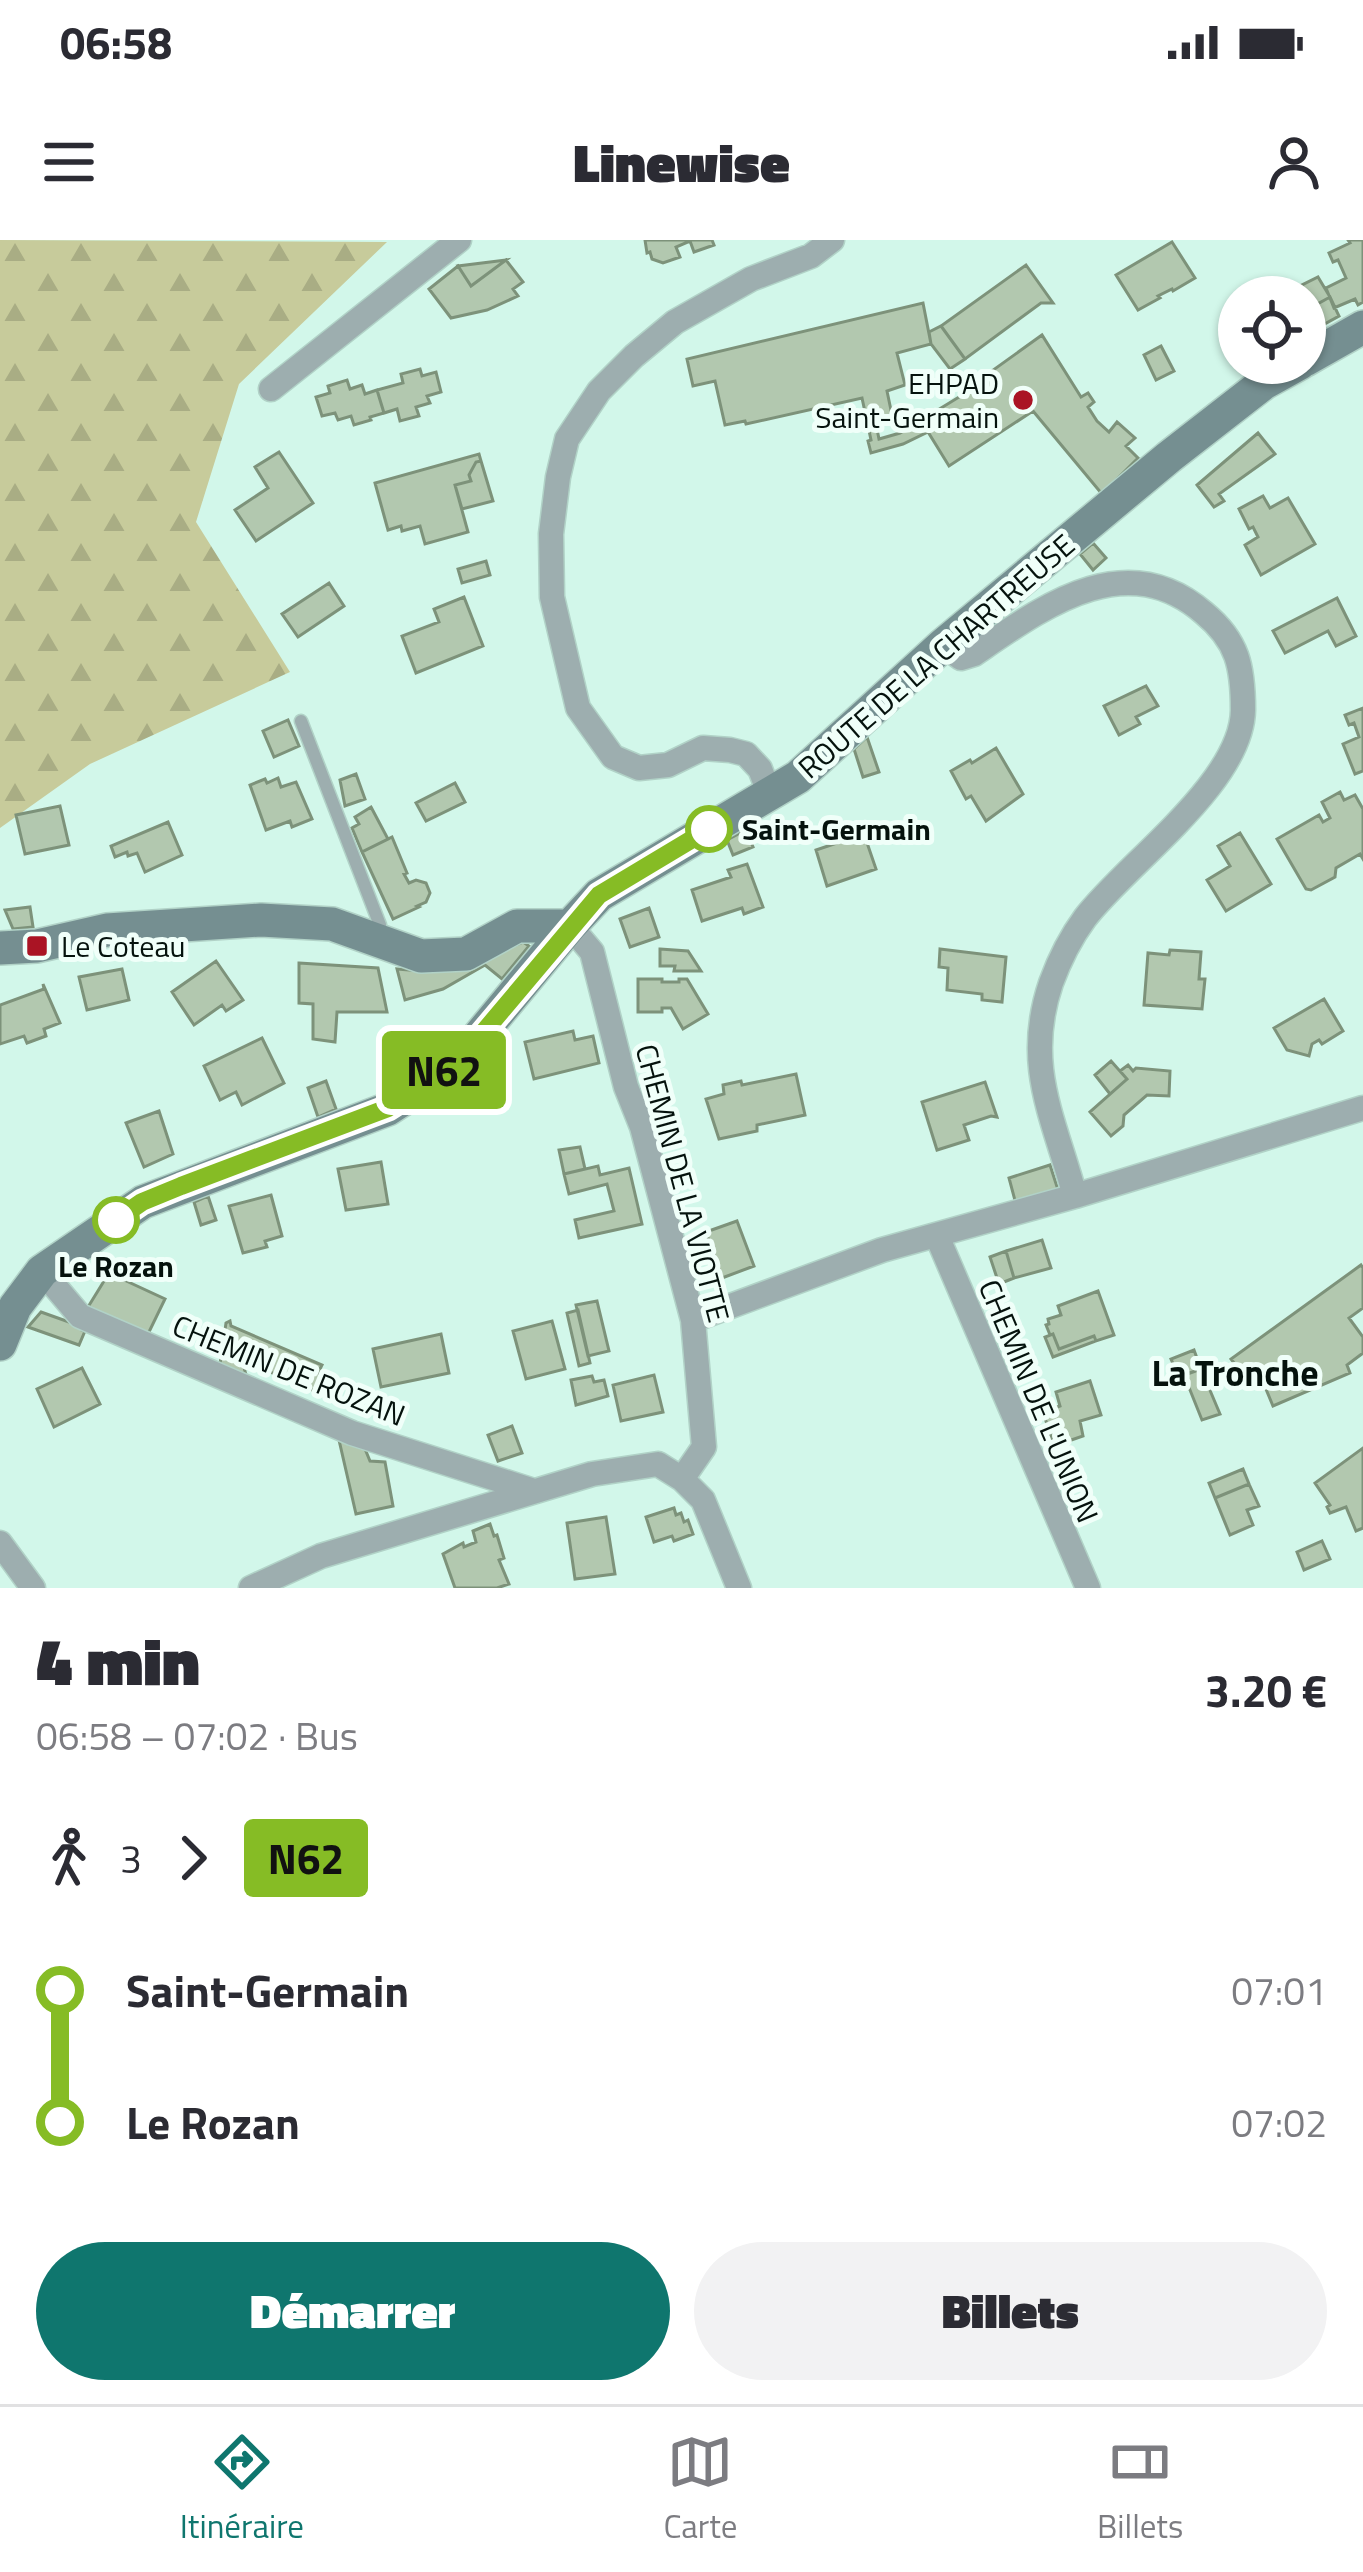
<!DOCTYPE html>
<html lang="fr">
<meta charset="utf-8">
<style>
body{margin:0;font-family:"Titillium Web",sans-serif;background:#f2f2f3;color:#2b2b33;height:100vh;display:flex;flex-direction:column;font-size:45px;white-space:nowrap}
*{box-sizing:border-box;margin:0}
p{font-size:39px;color:#7c7c81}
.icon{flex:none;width:66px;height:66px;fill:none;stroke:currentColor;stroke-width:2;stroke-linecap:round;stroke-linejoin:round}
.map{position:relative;height:1348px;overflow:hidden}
.drawer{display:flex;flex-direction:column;background:#fff;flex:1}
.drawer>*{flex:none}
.badge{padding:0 24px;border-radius:9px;font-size:42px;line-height:78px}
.tools{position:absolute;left:1218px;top:36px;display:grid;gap:24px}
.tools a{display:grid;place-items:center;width:108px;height:108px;border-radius:50%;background:#fff;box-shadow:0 3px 9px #0004;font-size:60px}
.map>.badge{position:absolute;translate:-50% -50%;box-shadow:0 0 0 6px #fff}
.legs{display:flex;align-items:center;gap:18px;height:132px;padding:0 36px;font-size:39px}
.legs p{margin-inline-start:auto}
.overview{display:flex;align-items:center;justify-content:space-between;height:204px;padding:0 36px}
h1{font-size:66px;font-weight:800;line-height:90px}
.action{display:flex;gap:24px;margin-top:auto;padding:24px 36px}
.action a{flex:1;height:138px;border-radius:72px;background:#0f766e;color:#fff;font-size:48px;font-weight:800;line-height:138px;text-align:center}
.action a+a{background:#f2f2f3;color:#2b2b33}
ul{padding:0 36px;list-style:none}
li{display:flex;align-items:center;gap:42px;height:132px;font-size:45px}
li i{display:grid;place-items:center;width:18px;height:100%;margin:0 15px;background:currentColor}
li i::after{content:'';width:30px;height:30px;margin:-15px;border:9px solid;border-radius:50%;background:#fff}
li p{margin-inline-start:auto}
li:first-child i{background:linear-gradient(#0000 50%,currentColor 0)}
li:last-child i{background:linear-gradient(currentColor 50%,#0000 0)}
.status{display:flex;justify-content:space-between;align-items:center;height:84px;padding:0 60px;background:#fff;direction:ltr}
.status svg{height:33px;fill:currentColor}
header{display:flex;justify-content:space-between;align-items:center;height:156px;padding:0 36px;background:#fff;font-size:54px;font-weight:800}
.tab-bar{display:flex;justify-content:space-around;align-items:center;height:168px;border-top:3px solid #e1e1e2;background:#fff;font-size:33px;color:#7c7c81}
.tab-bar a{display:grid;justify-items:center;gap:6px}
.tab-bar .active{color:#0f766e}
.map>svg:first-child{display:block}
.forest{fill:url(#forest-firs)}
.building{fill:#b2c8af;stroke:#7d927a;stroke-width:3}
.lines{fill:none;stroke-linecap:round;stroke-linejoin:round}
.lane-casing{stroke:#b1d2c7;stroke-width:15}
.street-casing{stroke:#b1d2c7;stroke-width:27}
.secondary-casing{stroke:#b1d2c7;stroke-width:36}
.lane{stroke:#9daeaf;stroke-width:12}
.street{stroke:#9daeaf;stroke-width:24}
.secondary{stroke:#758f91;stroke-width:33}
.line-1-casing{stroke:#fff;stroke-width:27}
.line-1{stroke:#86bc25;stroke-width:18}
.poi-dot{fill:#aa1424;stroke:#f0fff9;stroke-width:4.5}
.stop-1-dot{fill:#fff;stroke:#86bc25;stroke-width:6}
.labels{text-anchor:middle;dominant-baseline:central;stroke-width:10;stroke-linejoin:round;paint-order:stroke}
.poi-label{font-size:30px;fill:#05120d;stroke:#f0fff9;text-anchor:end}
.street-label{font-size:30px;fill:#05120d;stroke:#f0fff9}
.stop-label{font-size:30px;font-weight:bold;fill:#05120d;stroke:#f0fff9;text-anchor:start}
.quarter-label{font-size:36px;font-weight:bold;fill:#05120d;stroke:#f0fff9}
</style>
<div class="status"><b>06:58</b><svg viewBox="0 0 49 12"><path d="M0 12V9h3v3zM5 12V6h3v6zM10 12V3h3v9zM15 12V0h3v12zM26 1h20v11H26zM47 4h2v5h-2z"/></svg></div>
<header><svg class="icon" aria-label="menu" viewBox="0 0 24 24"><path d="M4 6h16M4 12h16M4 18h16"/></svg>Linewise<svg class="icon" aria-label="person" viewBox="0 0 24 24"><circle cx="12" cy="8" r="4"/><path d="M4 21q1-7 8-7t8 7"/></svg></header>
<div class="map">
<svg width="1363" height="1348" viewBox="0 0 1363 1348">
<defs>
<pattern id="forest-firs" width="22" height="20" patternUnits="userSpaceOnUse" patternTransform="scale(3)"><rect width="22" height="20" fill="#c7cb9b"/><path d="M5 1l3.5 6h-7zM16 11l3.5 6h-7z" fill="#a9ad84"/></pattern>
</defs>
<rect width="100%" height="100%" fill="#d2f7ea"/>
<!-- forest -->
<path class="forest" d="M0,0L387,2L239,144L196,282L290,432L90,524L0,588Z"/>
<!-- building -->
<path class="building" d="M645,0H712L714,5L694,12L690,1L676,7L680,17L663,23L652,19L650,12L647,13Z
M1348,0H1363V62L1358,65L1355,59L1334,68L1326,48L1346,38L1338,20L1333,22L1329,13L1350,3Z
M1172,2L1195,38L1173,51L1172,49L1158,56L1160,58L1138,70L1116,35Z
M506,20L523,42L513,49L518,56L487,70L451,78L429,49L458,26L471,46Z
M506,20L471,46L458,26Z
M1026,25L1053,63H1041L965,119L941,86Z
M1318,37L1330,57L1305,71V57H1296L1292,50Z
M1330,57L1339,76L1310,92L1305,84V71Z
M923,63L931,104L897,113L905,145L887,151L892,175L875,179L879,199L900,193L964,154V151L1042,95L1081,157L1088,153L1094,162L1088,167L1097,181L1109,192L1117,182L1135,198L1126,206L1138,218L1102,254L1033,171L949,226L928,192L903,204L871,213L868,201L871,200L862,158L746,184L745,181L725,185L715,141L693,146L687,119Z
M941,86L965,119L950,129L931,104L929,92Z
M1161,106L1174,131L1156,140L1144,115Z
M420,129L422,136L436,132L441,152L427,156L430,163L416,167L419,176L400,181L397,169L384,173L377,150L403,143L401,134Z
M347,140L350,149L362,145L365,154L377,150L384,173L370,177L371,180L354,185L351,176L338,180L335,173L322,176L316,157L330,153L328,146Z
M1258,193L1275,214L1219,254L1224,261L1214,267L1197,245Z
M279,212L313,263L256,301L235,270L268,248L255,227Z
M479,214L481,221L476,222L469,235L471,241L455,245L468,292L425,304L420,286L402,291L401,286L388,290L375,243Z
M481,221L493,261L462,269L455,245L471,241L469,235L476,222Z
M1263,256L1270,268L1288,258L1315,304L1261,335L1245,305L1258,297L1253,287L1249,289L1239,269Z
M1093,303L1106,318L1093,330L1080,314Z
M486,321L490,335L462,343L458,329Z
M329,343L344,366L298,397L282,374Z
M464,357L483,406L416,433L402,396L439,382L434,369Z
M1337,358L1356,396L1336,406L1328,391L1285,413L1273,391Z
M1146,446L1158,466L1136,477L1140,484L1119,495L1104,466Z
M1363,468V531L1355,534L1343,504L1359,497L1354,483L1349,485L1345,475Z
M288,480L299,506L274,517L263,491Z
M867,497L879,532L863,537L854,509Z
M996,508L1023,554L986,581L971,556L966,559L951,531L970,520L972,523Z
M356,534L365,559L345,566L340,540Z
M278,538L281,547L296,542L312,579L292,587L290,581L266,590L250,545L265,539L267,543Z
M455,543L465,562L426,581L416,563Z
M1340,552L1344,560L1355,555L1363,569V619L1360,614L1336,628L1335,637L1311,650L1306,649L1277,599L1319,575L1323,582L1330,578L1322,562Z
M60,566L69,605L25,614L16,575Z
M371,567L388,599L362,612L352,588L359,584L355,577Z
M168,582L182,615L145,632L137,613L128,616L127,612L115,617L111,606Z
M746,590L753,607L733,615L727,600Z
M1240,593L1271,644L1226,671L1207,640L1230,626L1218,606Z
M864,594L876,629L827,646L816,610Z
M392,597L407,633L404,634L409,643L416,640L426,643L430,653L426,662L417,666L419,667L393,679L362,612Z
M747,624L763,667L744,674L742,668L702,681L692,650L731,637L728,630Z
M30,667L33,687L13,689L5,670Z
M649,668L659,697L630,707L620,679Z
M523,702L529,706L502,739L485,725L443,749L405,760L397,729L421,731L461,727Z
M660,709L688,711L701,731H674L675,726H660Z
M940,709L1006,717L1002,762L982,760V754L947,750L948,728L939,727Z
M1170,710L1201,712L1199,739H1205L1202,769L1144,765L1148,713L1169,715Z
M216,721L243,760L226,771L222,765L194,785L172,752Z
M299,723L378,728L387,772H337L335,802L313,799V764L299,763Z
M122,729L129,760L87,770L79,737Z
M638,739H662V742H679V739H687L708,774L683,789L671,768H662V772H638Z
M43,744L60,783L44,789L46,796L27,803L24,796L0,804V765L44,749Z
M1324,759L1343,791L1322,804L1319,800L1312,804L1309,816L1287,810L1274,788Z
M573,791L575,800L593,796L599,823L534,839L525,802Z
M262,798L284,843L242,865L236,852L220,860L204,826Z
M1111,821L1127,839L1110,854L1095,835Z
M1128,825L1133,831L1136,828L1170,831L1169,856L1147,855L1124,875L1123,886L1111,896L1090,872L1127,839L1120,831Z
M796,834L805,875L757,885V891L719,899L706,859L724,854L723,845L741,841L742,845Z
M326,841L336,869L318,877L308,848Z
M985,842L997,877L991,876L964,885L969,900L937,910L922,862Z
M159,871L173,914L144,927L126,883Z
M580,907L585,929L564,934L559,910Z
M381,922L388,964L346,970L338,929Z
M1050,925L1060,956L1017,968L1009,938Z
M598,926L600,935L629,928L642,984L579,998L575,980L614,971L607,944L569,954L564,934Z
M271,955L282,996L265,1001L267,1007L243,1013L229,966Z
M208,956L216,980L201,985L194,962Z
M737,981L754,1026L722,1038L706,992Z
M1042,1000L1051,1028L1014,1038L1006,1011Z
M1006,1011L1014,1038L999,1044L990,1017Z
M1361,1025L1363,1028V1068L1349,1078L1363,1097V1113L1347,1125L1350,1133L1273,1166L1263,1142L1248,1149L1244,1142L1247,1140L1231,1119Z
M109,1033L165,1059L148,1094L88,1067Z
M1098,1051L1114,1095L1096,1101L1094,1096L1059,1109L1053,1094L1050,1095L1046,1085L1049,1084L1048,1079L1061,1075L1058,1066Z
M597,1061L609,1111L588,1116L576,1065Z
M578,1070L590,1123L579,1126L567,1073Z
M41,1072L83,1087L82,1090L85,1091L79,1105L28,1087Z
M230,1081L231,1086L322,1125L318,1133L326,1137L329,1146L324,1155L242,1120L246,1135L220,1124L226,1083Z
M552,1081L565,1129L526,1139L513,1091Z
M441,1094L449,1133L381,1147L373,1109Z
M1053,1094L1059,1109L1094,1096L1096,1101L1053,1117L1045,1097Z
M1194,1110L1201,1129L1179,1137L1171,1119Z
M82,1128L100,1164L54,1187L37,1149Z
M1201,1129L1220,1174L1202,1180L1184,1135Z
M654,1135L663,1172L621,1181L613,1145Z
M592,1136L594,1142L604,1140L608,1156L576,1165L571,1140Z
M1090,1141L1101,1175L1080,1181L1083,1196L1054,1206L1043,1172L1060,1166L1056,1152Z
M512,1186L522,1213L498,1221L488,1195Z
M339,1200L365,1209L370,1221L385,1222L393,1266L356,1274Z
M1363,1208V1288L1356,1291L1346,1267L1330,1273L1327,1267L1330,1265L1315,1243Z
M1243,1229L1249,1244L1215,1258L1209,1243Z
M1249,1244L1259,1266L1247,1270L1253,1285L1230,1295L1215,1258Z
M674,1268L676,1275L681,1273L684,1282L688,1280L693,1294L674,1301L672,1296L654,1302L646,1277Z
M606,1277L615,1334L575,1339L567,1283Z
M490,1284L494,1296L497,1295L504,1318L499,1320L509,1344L497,1348H455L443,1314L463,1303L464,1307L476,1302L473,1291Z
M1322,1301L1330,1319L1304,1330L1297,1312Z"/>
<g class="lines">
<defs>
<path id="lane" d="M301,481L380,685L378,699"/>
<path id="street" d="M271,149L459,0
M943,405L961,418L974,414C1043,367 1125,305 1204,373C1238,401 1243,427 1243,470C1242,543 1127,623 1085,678C1071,697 1059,721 1051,743C1023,825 1054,878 1075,956
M770,555L760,529L746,514L730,510L703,508L668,525L639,528L613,517L578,468L552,357L551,294L558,237L567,199L599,151L634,116L675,82L751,39L811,16L832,0
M570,686L592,712L626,847L642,887L693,1080L704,1207L682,1239L703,1260L739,1348
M937,996L1088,1348
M42,1031L80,1076L352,1193L534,1251
M693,1080L882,1010L1075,956L1363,868
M0,1303L33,1348
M251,1348L321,1316L592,1234L658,1224L682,1239"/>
<path id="secondary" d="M1305,120L1363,87
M0,708L37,706L107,690L261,680L332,684L421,716L466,714L517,686H570
M0,1104L15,1067L42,1031L143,962L388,869L425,845L475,801L570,686L599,655L798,537L943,405L1169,217L1264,143L1300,123"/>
</defs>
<!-- lane casing -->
<use href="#lane" class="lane-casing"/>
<!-- street casing -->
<use href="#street" class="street-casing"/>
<!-- secondary casing -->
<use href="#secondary" class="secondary-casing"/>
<!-- lane -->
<use href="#lane" class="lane"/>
<!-- street -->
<use href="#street" class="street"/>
<!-- secondary -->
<use href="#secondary" class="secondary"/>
</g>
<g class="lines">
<defs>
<path id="line-1" d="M116,980L142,962L181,946L388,868L424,845L476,801L599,655L709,589"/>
</defs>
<!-- line-1 casing -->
<use href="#line-1" class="line-1-casing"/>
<!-- line-1 -->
<use href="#line-1" class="line-1"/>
</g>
<!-- markers -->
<g class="poi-dot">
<circle cx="1023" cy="160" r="12"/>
<rect x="25" y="694" width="24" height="24" rx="6"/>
</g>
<g class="stop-1-dot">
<circle cx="709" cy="589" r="21"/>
<circle cx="116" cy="980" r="21"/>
</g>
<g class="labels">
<!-- poi labels -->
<g class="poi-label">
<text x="999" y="143">EHPAD<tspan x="999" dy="34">Saint-Germain</tspan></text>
<text x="61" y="706" text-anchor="start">Le Coteau</text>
</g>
<!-- street labels -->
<g class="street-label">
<text transform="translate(936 416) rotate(-41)">ROUTE DE LA CHARTREUSE</text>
<text transform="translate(683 943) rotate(75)">CHEMIN DE LA VIOTTE</text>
<text transform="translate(289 1130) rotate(22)">CHEMIN DE ROZAN</text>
<text transform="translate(1039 1161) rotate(67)">CHEMIN DE L'UNION</text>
</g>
<!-- stop labels -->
<g class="stop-label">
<text x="742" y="589">Saint-Germain</text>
<text x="116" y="1026" text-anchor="middle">Le Rozan</text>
</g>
<!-- quarter labels -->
<g class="quarter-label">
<text x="1235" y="1132">La Tronche</text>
</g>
</g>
</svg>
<div class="tools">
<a><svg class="icon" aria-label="locate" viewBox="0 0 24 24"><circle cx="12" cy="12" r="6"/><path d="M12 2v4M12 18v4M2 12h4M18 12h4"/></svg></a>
</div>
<b class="badge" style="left:444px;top:830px;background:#86bc25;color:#111">N62</b>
</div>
<section class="drawer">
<div class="overview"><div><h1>4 min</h1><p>06:58 – 07:02 · Bus</p></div><b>3.20 €</b></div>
<div class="legs"><svg class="icon" aria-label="walk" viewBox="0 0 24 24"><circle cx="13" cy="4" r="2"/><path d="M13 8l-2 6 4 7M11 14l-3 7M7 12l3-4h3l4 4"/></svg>3<svg class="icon" aria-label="forward" viewBox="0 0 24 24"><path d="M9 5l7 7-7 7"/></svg><b class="badge" style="background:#86bc25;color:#111">N62</b></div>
<ul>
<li><i style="color:#86bc25"></i><b>Saint-Germain</b><p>07:01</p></li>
<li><i style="color:#86bc25"></i><b>Le Rozan</b><p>07:02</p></li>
</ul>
<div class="action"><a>Démarrer</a><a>Billets</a></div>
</section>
<nav class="tab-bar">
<a class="active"><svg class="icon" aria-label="directions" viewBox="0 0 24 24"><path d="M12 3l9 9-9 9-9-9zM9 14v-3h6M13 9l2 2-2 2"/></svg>Itinéraire</a>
<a><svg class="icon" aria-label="map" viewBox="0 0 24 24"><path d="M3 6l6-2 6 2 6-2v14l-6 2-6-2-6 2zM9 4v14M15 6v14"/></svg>Carte</a>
<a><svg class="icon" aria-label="tickets" viewBox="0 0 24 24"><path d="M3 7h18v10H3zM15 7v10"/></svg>Billets</a>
</nav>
